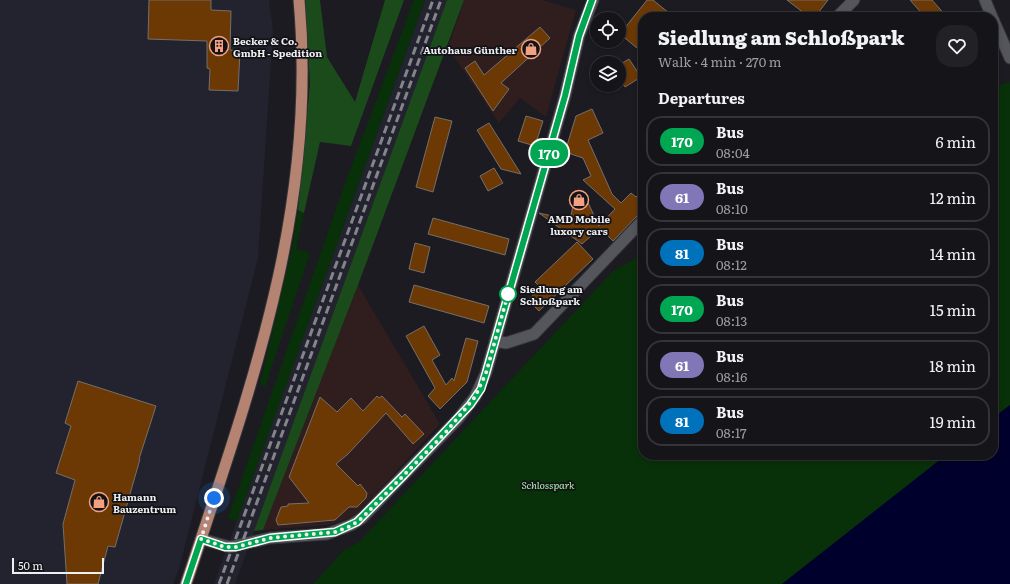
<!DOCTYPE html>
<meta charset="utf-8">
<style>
body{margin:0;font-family:Literata,serif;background:#212126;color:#f1f3f6;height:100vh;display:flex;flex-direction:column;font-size:15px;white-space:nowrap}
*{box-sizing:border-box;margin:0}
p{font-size:13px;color:#9d9ea2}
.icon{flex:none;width:22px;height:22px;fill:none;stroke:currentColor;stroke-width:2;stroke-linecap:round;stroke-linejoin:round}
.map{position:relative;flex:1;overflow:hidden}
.panel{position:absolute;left:638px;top:12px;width:360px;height:448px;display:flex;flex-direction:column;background:#141419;border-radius:16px;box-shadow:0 2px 6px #0003,0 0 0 1px #333338}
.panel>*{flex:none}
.badge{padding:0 8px;border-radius:13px;font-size:14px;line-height:26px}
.fabs{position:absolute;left:590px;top:12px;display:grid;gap:8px}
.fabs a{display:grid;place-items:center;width:36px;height:36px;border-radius:50%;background:#141419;box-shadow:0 2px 6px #0003,0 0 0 1px #333338;font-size:20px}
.scale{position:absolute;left:12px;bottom:10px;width:92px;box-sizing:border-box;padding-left:4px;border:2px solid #eeeff3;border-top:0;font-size:11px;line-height:14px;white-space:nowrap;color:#eeeff3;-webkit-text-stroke:3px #121217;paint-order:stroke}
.you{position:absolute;width:20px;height:20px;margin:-10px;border:3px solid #fff;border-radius:50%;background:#1a73e8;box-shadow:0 0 0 6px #1a73e833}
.map>.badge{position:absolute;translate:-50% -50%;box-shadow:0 0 0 2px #fff}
h2{padding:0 20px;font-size:15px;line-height:36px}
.round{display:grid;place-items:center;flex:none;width:42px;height:42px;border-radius:16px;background:#212126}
.overview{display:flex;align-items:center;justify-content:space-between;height:68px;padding:0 20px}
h1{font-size:19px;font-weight:800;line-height:30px}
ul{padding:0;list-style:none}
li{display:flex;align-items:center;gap:12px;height:50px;margin:0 8px 6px;padding:0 12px;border:2px solid #333338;border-radius:16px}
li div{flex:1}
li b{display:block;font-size:15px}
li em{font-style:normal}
li .badge{min-width:44px;font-weight:700;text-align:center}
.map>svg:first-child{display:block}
.commercial{fill:#301d1d}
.built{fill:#22232e}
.green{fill:#083109}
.forest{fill:#1b4b1b}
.water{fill:#00002c}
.building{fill:#6c3904;stroke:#756f6b}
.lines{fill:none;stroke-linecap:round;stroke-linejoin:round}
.minor-casing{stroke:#343539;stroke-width:13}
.primary-casing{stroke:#343539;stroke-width:13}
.minor{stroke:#55565c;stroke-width:11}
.primary{stroke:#b48372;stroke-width:11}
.rail{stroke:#84858a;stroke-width:3;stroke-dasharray:8 4;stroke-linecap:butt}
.line-casing{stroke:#fff;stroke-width:9}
.line{stroke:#00a651;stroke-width:6}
.walk{stroke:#eeeff3;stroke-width:4;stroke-dasharray:0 7.2}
.stop-dot{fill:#fff;stroke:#00a651;stroke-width:2}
.labels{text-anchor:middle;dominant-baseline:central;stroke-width:3.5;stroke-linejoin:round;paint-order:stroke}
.poi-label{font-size:10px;font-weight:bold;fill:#eeeff3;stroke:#121217;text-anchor:start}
.stop-label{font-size:10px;font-weight:bold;fill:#eeeff3;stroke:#121217;text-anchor:start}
.park-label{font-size:10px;font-style:italic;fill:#a9f0a6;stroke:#121217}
</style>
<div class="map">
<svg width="1010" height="584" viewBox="0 0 1010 584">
<rect width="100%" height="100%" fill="#1b1b21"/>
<!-- commercial -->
<path class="commercial" d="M464,0H542L576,10L546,117L520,98L499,123L448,48Z
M358,285L440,424L358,513L347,519L328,525L263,530Z"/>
<!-- built -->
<path class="built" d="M0,0H269L273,31L258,258L179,569L173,584H0Z
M425,0H447L235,584H214Z"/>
<!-- green -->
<path class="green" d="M414,0H425L237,521L228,518L344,186Z
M1010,82V405L993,418V87Z
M298,210L304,213L296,249L310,253L265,387L260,384L292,249Z
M643,254V455H946L782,584H313L343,551L359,542L612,272Z"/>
<!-- forest -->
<path class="forest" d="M305,0H320L327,57L355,102L385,0H404L351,146L320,142L304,213L298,210L310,84Z
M447,0H464L358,285L263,530L254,531Z"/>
<!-- water -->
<path class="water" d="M1010,405V584H782L946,455H993V418Z"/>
<!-- building -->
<path class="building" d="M149,0H211V10L231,11L230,50L240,51L238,91L209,90L210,69L207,68V41L148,39Z
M647,0H653L674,17H643V53L620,34Z
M787,0H828L815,17H809Z
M910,0H932L947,17H925Z
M540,27L550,38L501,83L509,89L493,111L465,68L475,61L484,75Z
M629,59L641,77L625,87L619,77V65Z
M592,109L603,133L588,140L612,194L621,203L631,193L636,197L643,190V213L638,215L613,241L600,228L582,244L539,213L570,220L576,192H583L599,226L615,209L583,180L591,176L583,158L565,152L576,116Z
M526,116L543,121L535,146L518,141Z
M435,117L452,121L433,192L416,187Z
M489,123L521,174L501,169L477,130Z
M494,168L503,183L488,191L480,176Z
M433,218L509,239L505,255L428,234Z
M577,242L593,259L539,311L528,300L541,288L535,282Z
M415,243L430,247L424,273L409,269Z
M414,285L489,306L484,323L409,302Z
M424,326L440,355L432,360L446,385L452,378L454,381L466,338L478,341L467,382L440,409L428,396L435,388L406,336Z
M78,381L156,406L139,459H140L115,547L108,546L98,584H67L63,524L75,480L56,473L71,426L65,423Z
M377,396L379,398L382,396L402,417L405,414L424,434L413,444L386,413L348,454L336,464L358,486L360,484L367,493L366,498L357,507H349L335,520L278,525L276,520L281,507L288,506V504L309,503L289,477L320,397L337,412L351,398L363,411Z"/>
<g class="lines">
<defs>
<path id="minor" d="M985,0L992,17
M837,17L854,0
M993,19L1010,58
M495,341L506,343L534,334L643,220
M201,539L230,547L270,538L327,534L351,525L362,518L458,419L475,397L486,373L565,96L579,36L593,0"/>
<path id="primary" d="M186,584C250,390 318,209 299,0"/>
</defs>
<!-- minor casing -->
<use href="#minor" class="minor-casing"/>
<!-- primary casing -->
<use href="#primary" class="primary-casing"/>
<!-- minor -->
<use href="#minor" class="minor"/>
<!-- primary -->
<use href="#primary" class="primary"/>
<!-- rail -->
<path class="rail" d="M219,584L433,0
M227,584L441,0"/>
</g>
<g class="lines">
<defs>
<path id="line" d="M186,584L201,539L225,547H236L270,538L335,532L357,522L404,475L470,405L481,389L486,373L565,96L579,36L592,0"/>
</defs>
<!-- line casing -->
<use href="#line" class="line-casing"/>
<!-- line -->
<use href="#line" class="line"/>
<!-- walk -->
<path class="walk" d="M214,498L201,539L225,547H236L270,538L335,532L351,526L362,518L446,432L475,397L486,373L508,294"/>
</g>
<!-- icons -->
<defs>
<symbol id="building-ring" viewBox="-11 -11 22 22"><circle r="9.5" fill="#121217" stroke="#f2a080" stroke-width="1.5"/><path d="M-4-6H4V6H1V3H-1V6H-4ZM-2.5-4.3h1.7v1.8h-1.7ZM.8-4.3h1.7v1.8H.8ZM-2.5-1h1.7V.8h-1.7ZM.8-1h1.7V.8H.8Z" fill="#f2a080"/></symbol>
<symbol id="shop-ring" viewBox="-11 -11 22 22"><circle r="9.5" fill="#121217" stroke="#f2a080" stroke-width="1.5"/><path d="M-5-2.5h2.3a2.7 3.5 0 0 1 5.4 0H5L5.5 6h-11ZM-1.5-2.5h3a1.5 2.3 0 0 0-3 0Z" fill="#f2a080"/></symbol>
</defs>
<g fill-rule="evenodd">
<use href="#building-ring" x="208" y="35" width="22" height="22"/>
<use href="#shop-ring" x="520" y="38" width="22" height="22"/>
<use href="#shop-ring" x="568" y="189" width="22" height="22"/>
<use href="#shop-ring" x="88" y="491" width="22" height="22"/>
</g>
<!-- markers -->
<circle class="stop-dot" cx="508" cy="294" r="8"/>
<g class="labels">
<!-- poi labels -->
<g class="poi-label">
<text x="233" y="40">Becker &amp; Co.<tspan x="233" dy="12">GmbH - Spedition</tspan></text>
<text x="517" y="49" text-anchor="end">Autohaus Günther</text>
<text x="579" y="218" text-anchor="middle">AMD Mobile<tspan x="579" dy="12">luxory cars</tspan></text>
<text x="113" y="496">Hamann<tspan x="113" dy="12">Bauzentrum</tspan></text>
</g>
<!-- stop labels -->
<g class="stop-label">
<text x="520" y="288">Siedlung am<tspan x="520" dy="12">Schloßpark</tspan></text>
</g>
<!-- park labels -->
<g class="park-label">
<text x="548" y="484">Schlosspark</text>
</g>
</g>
</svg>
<div class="fabs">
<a><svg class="icon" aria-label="locate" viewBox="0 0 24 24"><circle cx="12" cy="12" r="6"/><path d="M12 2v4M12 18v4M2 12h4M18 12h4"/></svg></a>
<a><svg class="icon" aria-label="layers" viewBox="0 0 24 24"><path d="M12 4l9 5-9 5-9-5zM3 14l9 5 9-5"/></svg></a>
</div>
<div class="scale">50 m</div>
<div class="you" style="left:214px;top:498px"></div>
<b class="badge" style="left:549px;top:153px;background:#00a651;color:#fff">170</b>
<section class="panel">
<div class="overview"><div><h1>Siedlung am Schloßpark</h1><p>Walk · 4 min · 270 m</p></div><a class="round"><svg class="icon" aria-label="heart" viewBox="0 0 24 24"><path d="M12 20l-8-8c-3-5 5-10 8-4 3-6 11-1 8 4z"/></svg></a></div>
<h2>Departures</h2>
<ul>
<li><span class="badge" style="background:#00a651;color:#fff">170</span><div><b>Bus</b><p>08:04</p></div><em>6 min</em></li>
<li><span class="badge" style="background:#8177b6;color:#fff">61</span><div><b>Bus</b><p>08:10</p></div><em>12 min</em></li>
<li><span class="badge" style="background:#0072bc;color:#fff">81</span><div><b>Bus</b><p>08:12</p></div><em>14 min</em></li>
<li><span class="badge" style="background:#00a651;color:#fff">170</span><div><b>Bus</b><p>08:13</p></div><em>15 min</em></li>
<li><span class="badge" style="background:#8177b6;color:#fff">61</span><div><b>Bus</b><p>08:16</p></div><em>18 min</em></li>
<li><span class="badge" style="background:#0072bc;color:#fff">81</span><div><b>Bus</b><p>08:17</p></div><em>19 min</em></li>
</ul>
</section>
</div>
